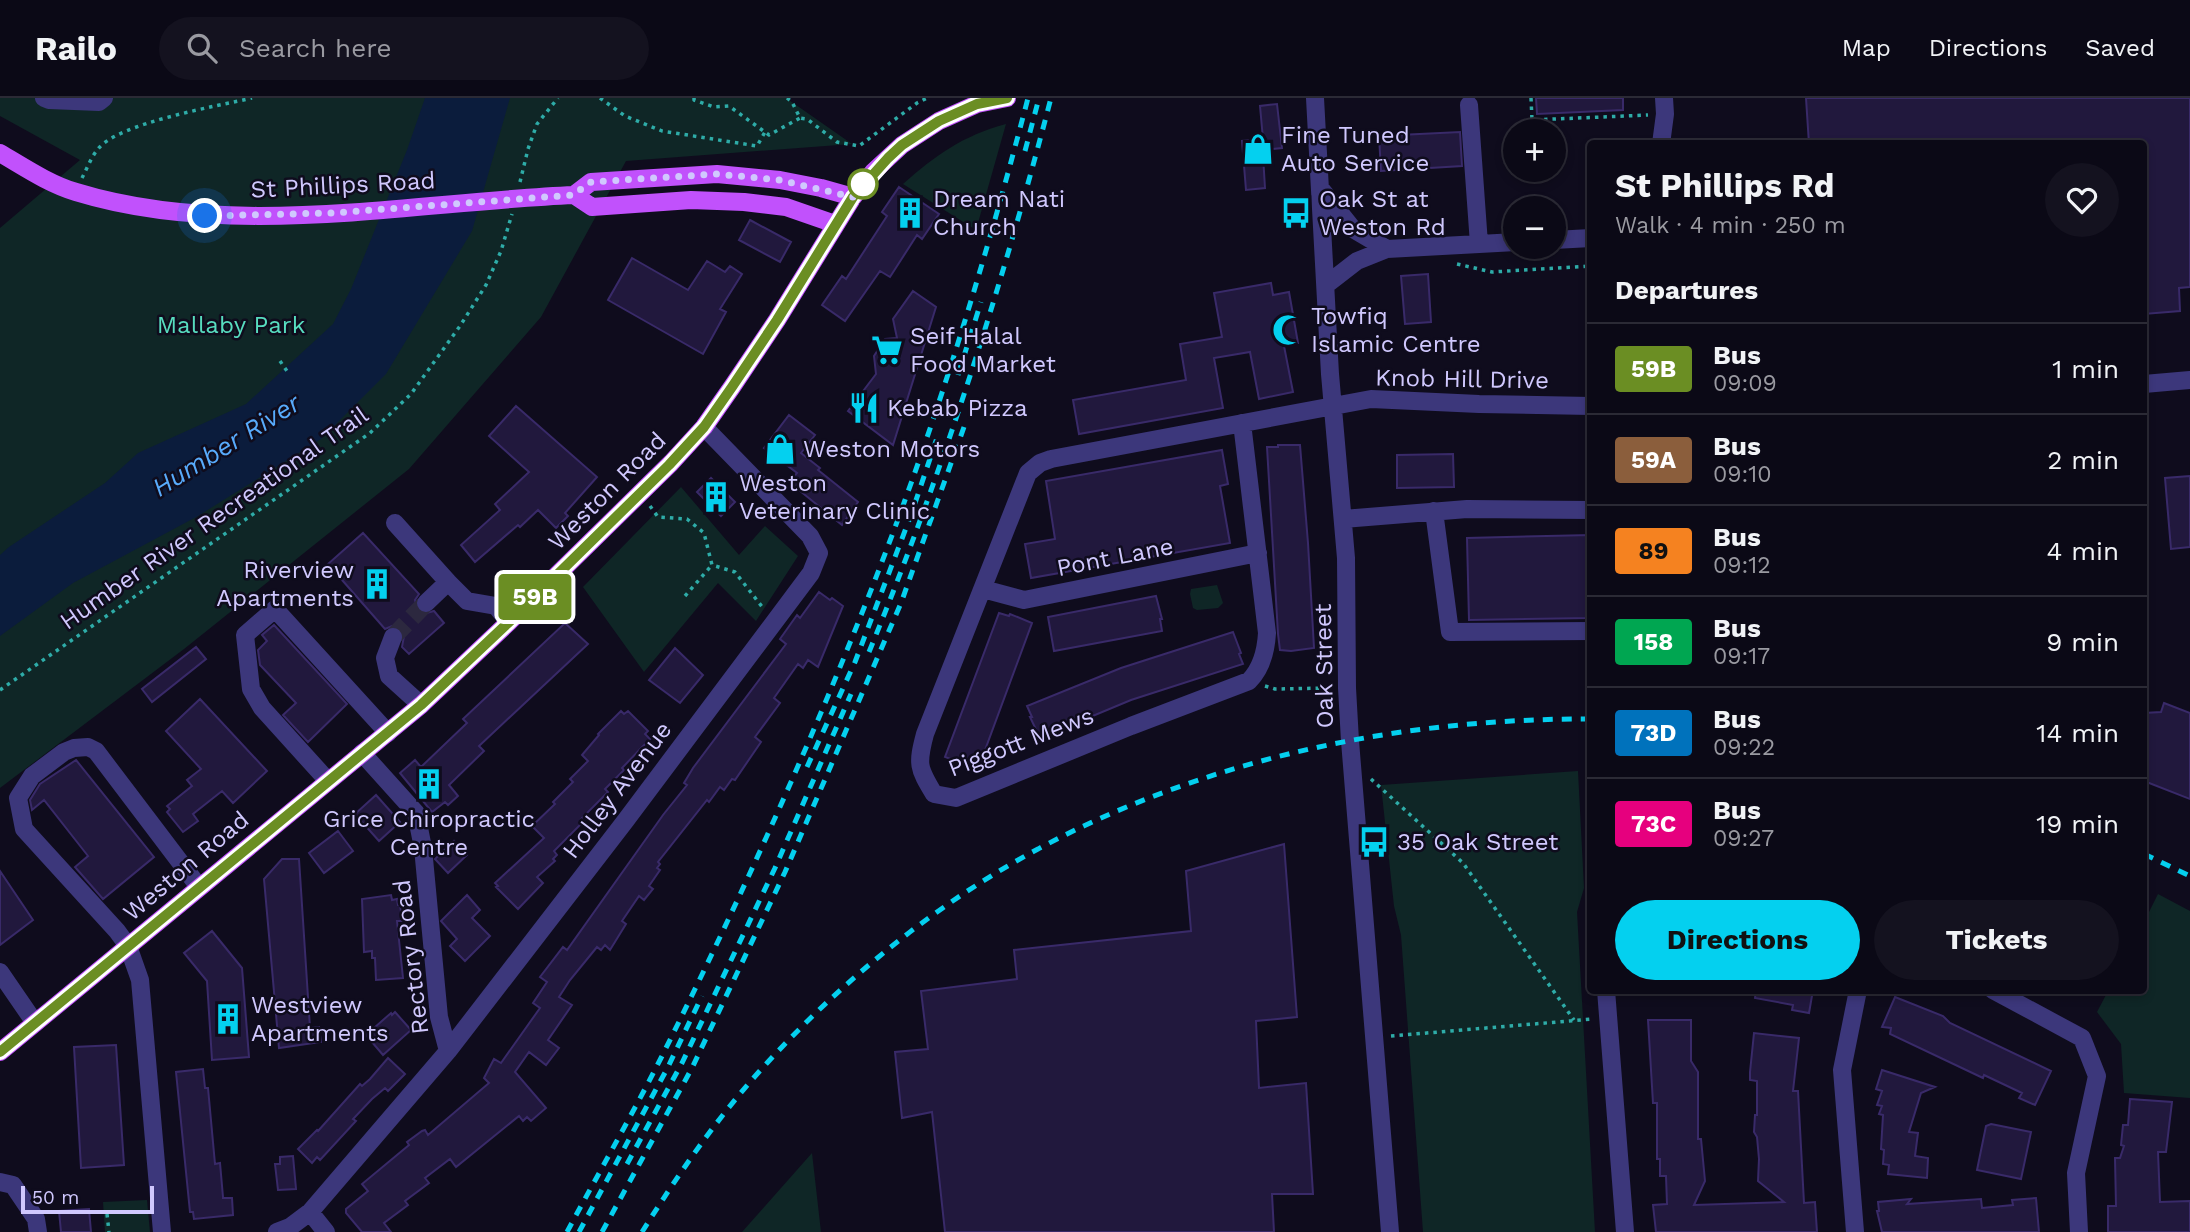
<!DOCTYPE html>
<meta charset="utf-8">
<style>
body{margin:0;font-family:"Work Sans",sans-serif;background:#14121f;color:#f1f3f6;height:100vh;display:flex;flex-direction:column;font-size:26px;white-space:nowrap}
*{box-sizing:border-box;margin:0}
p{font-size:23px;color:#9a9aa1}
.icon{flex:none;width:38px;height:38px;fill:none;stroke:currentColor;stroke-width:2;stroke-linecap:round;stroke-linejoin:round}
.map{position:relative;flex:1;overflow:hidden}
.sheet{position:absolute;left:1587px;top:42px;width:560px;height:854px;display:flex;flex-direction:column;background:#0b0916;border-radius:7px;box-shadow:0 4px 10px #0003,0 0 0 2px #2b2a35}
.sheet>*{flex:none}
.badge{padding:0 14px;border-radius:5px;font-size:24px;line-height:46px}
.fabs{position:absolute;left:1503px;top:21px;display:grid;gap:14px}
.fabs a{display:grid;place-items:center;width:63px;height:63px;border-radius:50%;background:#0b0916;box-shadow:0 4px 10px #0003,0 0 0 2px #2b2a35;font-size:35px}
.scale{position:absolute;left:21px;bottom:18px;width:133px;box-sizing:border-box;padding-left:7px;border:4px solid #d0c8fe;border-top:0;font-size:19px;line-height:24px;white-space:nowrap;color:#d0c8fe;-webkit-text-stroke:5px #0f0c1d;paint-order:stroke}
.you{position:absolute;width:35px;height:35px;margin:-18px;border:5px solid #fff;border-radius:50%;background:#1a73e8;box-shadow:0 0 0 10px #1a73e833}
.map>.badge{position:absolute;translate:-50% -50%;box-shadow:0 0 0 4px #fff}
h2{padding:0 28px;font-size:26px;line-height:63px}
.round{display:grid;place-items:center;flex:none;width:74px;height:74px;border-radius:37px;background:#14121f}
.head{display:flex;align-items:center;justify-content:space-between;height:119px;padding:0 28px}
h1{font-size:33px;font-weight:700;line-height:52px}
.action{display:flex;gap:14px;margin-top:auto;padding:14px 28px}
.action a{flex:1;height:80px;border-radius:42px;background:#04d0ef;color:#111;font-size:28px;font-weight:700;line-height:80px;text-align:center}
.action a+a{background:#14121f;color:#f1f3f6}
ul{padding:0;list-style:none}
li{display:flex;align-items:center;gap:21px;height:91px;padding:0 28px;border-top:2px solid #2b2a35}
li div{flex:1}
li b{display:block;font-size:26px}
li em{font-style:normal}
li .badge{min-width:77px;font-weight:700;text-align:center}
header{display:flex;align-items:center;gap:42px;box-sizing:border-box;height:98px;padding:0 35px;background:#0b0916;border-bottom:2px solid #2b2a35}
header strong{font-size:33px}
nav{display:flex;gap:38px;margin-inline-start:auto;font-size:24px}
.search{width:490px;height:63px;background:#14121f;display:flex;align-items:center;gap:18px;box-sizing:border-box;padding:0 24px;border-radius:38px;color:#9a9aa1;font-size:26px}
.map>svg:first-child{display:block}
.green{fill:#0f2626}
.water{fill:#0b1c3c}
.building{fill:#21183d;stroke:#392a69;stroke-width:2}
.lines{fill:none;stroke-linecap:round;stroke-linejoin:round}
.minor-tunnel{stroke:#2c283f;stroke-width:18;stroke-dasharray:18 9;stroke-linecap:butt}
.path{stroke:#2eaca8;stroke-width:3.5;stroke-dasharray:3.5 5;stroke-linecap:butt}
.minor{stroke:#3c377b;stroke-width:18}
.major{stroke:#c151fc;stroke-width:18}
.rail{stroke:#04d0ef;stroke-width:5;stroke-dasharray:10 9;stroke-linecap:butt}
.line-casing{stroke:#fff;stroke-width:16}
.line{stroke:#6b8e23;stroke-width:10}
.walk{stroke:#d0c8fe;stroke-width:7;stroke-dasharray:0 12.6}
.stop-dot{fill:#fff;stroke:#6b8e23;stroke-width:3.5}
.labels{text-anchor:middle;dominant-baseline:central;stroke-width:5;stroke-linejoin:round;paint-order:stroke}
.poi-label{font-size:24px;fill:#d0c8fe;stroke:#0f0c1d;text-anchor:start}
.street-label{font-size:24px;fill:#d0c8fe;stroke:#0f0c1d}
.park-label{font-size:24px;fill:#57dcbf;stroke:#0f0c1d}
.water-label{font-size:26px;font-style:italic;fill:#58abfc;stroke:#0f0c1d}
</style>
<header>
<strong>Railo</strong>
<div class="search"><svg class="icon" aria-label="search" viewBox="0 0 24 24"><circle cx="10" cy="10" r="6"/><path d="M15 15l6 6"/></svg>Search here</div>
<nav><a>Map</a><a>Directions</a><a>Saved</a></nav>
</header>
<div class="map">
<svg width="2190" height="1134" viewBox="0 0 2190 1134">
<rect width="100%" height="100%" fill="#0f0c1d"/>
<!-- green -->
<path class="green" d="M0,0H786L852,46L626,63L541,219L409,371L184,551L0,690V130L80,62L0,18Z
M1006,26L976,132L903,86C936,57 962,38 1006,26Z
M681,389L739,457L765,428L798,458L756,523L718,485L644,574L583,489Z
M1217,487L1223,505L1218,510L1197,512L1193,510L1190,496L1191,491Z
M1578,673L1584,790L1577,814L1595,1134H1423L1401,837L1394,808L1381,687Z
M2158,796L2190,813V1000L2124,995L2121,946L2097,914L2108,893L2144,892V824Z
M812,1055L821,1134H742Z
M147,1102L150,1134H105L103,1104Z"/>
<!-- water -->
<path class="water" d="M425,0H510L472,133L386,276L321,341L198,418L73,485L0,538V457L9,449L105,385L138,355L246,306L333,226L351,191L407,52Z"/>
<!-- building -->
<path class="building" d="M1536,0H1623V12L1537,16Z
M1806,0H2190V189L2179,190L2180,213L2144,216V46H1809Z
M1277,6L1282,50L1264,52L1260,8Z
M1460,34L1462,68L1381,73L1379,38Z
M1262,41L1265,90L1246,92L1242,43Z
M899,89L939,116L922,141L917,137L890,179L880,173L845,223L822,207L842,178L846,181L887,118L882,114Z
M750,122L791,144L780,164L739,142Z
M632,160L688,192L707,163L725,174L730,168L742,176L720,211L726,214L703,256L608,202Z
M1428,176L1431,224L1405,226L1401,178Z
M1271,185L1273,197L1289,194L1298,245L1284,248L1293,294L1259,301L1250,254L1214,260L1223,310L1079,336L1073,302L1186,282L1180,246L1222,239L1214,195Z
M913,193L936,209L893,347L848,313L876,276L874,258L885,241L897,240L893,221Z
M516,308L597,379L565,415L568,418L556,430L538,412L520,429L518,427L475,464L461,447L500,412L495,406L529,374L489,338Z
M789,317L815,337L801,355L820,370L818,372L858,404L842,427L789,384L797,375L764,350Z
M1278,347H1300L1308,445L1314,550L1291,553L1280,552L1278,536L1267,349H1278Z
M1222,352L1228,386L1220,388L1230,445L1031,480L1025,446L1055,441L1046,383Z
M1453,356L1454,389L1397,390V357Z
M2190,378V449L2171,451L2165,380Z
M711,380L735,404L721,418L697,394Z
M363,435L419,496L415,502L417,512L423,516L434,513L444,525L409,556L402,549L404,538L401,531L392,528L385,531L328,466Z
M1591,437V520L1469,522L1467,440Z
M819,494L830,502L832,500L843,508L818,569L808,562L803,570L798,566L774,600L780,605L755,639L761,644L735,682L732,681L724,692L720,689L709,704L707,702L658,764L660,766L657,770L660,772L649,788L653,791L644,802L639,798L622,823L626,826L610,852L605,847L601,852L597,849L570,882L559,899L572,907L548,942L559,950L546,967L529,954L515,974L546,1010L531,1023L527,1019L523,1023L519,1018L456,1069L450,1061L425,1080L429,1085L405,1103L408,1107L384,1125L391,1134H362L346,1115V1111L368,1093L362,1086L409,1047L407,1044L422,1033L425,1032L428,1037L489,985L484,980L494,961L501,965L540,910L533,905L547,884L540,879L563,849L567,852L663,717L687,687L684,685L693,670L786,546L780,541L797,517L800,520Z
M1156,498L1162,521H1160L1162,533L1054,553L1048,519Z
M999,515L1009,518L1010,516L1032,525L978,671L945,659Z
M565,525L588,546L479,648L484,653L449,687L458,698L448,707L445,704L432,714L400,675L415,662L421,669L467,625L463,621Z
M274,527L347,606L308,644L283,617L296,605L260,567L258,552L267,543L262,537Z
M1233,534L1241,555L1239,556L1243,566L1131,602L1040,640L1030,619H1032L1027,608L1121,570Z
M196,549L206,561L152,604L142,591Z
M675,550L703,577L680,605L649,582Z
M200,601L267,673L233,705L222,693L193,716L198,723L183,734L167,714L170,711L167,708L192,688L187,682L201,671L166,633Z
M2164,605L2190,615V701L2144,683V615L2161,614Z
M621,613L624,616L628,613L648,633L645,636L650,641L622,670L624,672L605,691L608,694L581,721L584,723L554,753L557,757L553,761L555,763L537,779L543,785L518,811L496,789L498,788L495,785L544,740L532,728L555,706L553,704L573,684L570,681L588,663L582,657L599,637L598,636Z
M76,662L154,759L103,801L75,769L88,758L44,702L32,712L30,702L40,686Z
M376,697L400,724L379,743L355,716Z
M338,733L353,753L324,775L309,755Z
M454,743L467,757L448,775L435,761Z
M1284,746L1297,919L1256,923L1259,990L1306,985L1313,1096H1272L1274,1134H945L932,1014L902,1020L895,954L928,951L921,893L1017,881L1014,852L1191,833L1186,773Z
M282,761H299L310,930L319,929L321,944L279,950L264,781Z
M0,773L33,822L0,847Z
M391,797L392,802L397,801L398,807H400L402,820V823H397L403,880L376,882L375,860H372V853L364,854L362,801Z
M467,797L480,812L472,820L490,838L465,863L450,848L457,841L441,823Z
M212,833L242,870L249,959L212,962L207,883L184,855Z
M1756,892H1813L1809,915L1792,912L1793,907L1755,900Z
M1895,899L1943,918L1950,925L2051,973L2035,1007L2019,1000L2022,995L1984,977L1983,980L1890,936L1891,930L1882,929Z
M395,914L411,932L383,957L366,937L391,915L392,917Z
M1648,922H1691V963L1698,974V1041H1701L1705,1083L1694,1107L1784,1104L1758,1083L1759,1061L1757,1039L1754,1034L1755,1017H1757V983L1750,982V974L1754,935L1799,940L1793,993H1798L1804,1105L1815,1104L1817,1134H1656L1653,1107L1667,1106L1666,1078H1660V1061H1657V1005H1653Z
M116,947L124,1067L81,1070L74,949Z
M388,960L405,976L388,993L385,990L372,1001L353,1021L356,1023L320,1062L317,1059L312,1065L298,1051L317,1032L318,1033L360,986L362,988L370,981Z
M203,971L205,990H208L215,1066L220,1065L223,1099V1100H232L233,1117L194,1121L193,1114H190L176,974Z
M1882,972L1935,989L1921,995L1909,1034L1918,1035L1915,1058L1928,1060L1927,1080L1888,1076L1889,1067L1883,1066L1884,1052L1881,1051L1883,1017L1879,1016L1882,1008L1877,1007L1882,993L1876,991Z
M2130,1001L2172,1004L2166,1054H2158L2160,1104L2190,1103V1134H2108V1108H2116L2115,1060H2120L2124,1048L2121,1047L2123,1027H2128Z
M1991,1026L2031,1034L2021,1081L1977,1072L1986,1028Z
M293,1058L296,1091L278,1092L275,1066H280V1059Z
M2036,1100L2039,1134H1882L1877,1113H1879L1878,1104L1911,1101L1907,1106L1981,1101L1982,1110L2013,1107L2012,1102Z
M89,1111L91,1134H61L59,1113Z"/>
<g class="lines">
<!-- minor-tunnel -->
<path class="minor-tunnel" d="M393,539L426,505"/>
<!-- path -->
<path class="path" d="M600,0L625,18L662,33L757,48L765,34
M694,0V2L714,9L729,8L769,37L800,20
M787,0L792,4L800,20L807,21L837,44L859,48L917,5L927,0
M1531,0L1532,22L1648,17
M82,80C87,71 91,59 98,51C118,25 218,8 252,0
M520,84L528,51L537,26L558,0
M1457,166L1492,174L1591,168
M280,263L289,276
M650,408L658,419L687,421L704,435L712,467L735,474L763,510
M685,498L712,467
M1265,588L1275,591L1331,590
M0,592L370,335L411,296L460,228L486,187L501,153L512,116
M1371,681L1463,765L1574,922
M1391,938L1593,921
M107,1116L109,1134"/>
<!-- minor -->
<path class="minor" d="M44,0L49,2L99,4L104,0
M1315,0L1330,276L1346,460L1347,590L1350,643L1390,1134
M1469,7L1479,146
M1661,46L1665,16L1664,0
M1321,91L1353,131L1387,151
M1554,142L1591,140
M1326,187L1357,163L1387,151L1516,144
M2144,286L2190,282
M1242,325L1267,535C1266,552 1261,571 1249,583L1131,628L956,700L934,696C918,670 917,666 925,636L1028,375L1040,365L1051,361L1371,301L1479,306L1591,308
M1434,413L1450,534L1591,533
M1343,421L1467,411L1591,412
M395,425L448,484
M983,491L1024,502L1258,455
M426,505L448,484L467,503L496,508L509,524
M393,539L385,560L389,578L421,607
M328,683L262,610L251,591L245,537L275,511L388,635
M0,874L35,925
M1606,892L1625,1134
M1993,892L2082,940L2097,978L2076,1075L2079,1134
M448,953L626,722L811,475L819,455L810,438L704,329
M0,1084L13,1087L36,1121L38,1134
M310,1114L326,1134
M162,1134L140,882L128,848L117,833L24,731L18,700L32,678L64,654L74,650L88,649L96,653L199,789
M277,1134L290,1129L310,1114L448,953L439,919L423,750L416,715L362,655
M1855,1134L1842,972L1858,892"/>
<!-- major -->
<path class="major" d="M0,55C24,69 49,86 76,94C232,142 413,104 574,97L591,84L717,76L780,82L821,90L853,99
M574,97L592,109L691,102L744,104L786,109L835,126
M0,954L421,607L509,524L671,365L704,329L732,289L777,222L853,99L874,73L902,47L939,23L977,6L1007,0"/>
<!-- rail -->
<path class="rail" d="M1025,53L1039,0
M958,277L981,204
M869,554C943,374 1002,188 1051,0
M807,669L855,564L911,417L938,337
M2144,756L2190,778
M627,1066L682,965L775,770L851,596
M567,1134C598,1076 631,1019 661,960C738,806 810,648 873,487C935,329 985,165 1028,0
M579,1134L668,969L702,898
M602,1134L692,970L785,774L901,505L964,329
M642,1134C679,1075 719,1017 767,965C843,882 937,805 1038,751C1206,661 1400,620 1591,621"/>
</g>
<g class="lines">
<defs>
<path id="line" d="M0,954L421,607L509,524L669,367L704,329L732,289L777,222L853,99L888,60L902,47L939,23L977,6L1007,0"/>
</defs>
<!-- line casing -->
<use href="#line" class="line-casing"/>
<!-- line -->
<use href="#line" class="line"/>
<!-- walk -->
<path class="walk" d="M205,118L332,115L573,97L591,84L717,76L779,82L853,99L863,86"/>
</g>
<!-- icons -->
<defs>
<symbol id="shop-bare" viewBox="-9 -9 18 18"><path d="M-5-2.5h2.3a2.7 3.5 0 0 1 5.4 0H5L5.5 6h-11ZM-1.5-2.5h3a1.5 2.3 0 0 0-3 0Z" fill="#04d0ef" stroke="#0f0c1d" stroke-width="2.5" paint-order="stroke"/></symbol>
<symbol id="building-bare" viewBox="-9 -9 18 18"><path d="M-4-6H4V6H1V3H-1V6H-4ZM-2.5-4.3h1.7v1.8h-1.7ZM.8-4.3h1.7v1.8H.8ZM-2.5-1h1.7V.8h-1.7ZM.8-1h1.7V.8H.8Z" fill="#04d0ef" stroke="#0f0c1d" stroke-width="2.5" paint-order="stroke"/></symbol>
<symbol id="bus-bare" viewBox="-9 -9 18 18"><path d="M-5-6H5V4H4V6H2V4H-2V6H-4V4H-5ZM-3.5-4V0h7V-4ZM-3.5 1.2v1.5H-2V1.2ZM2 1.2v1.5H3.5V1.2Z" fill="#04d0ef" stroke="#0f0c1d" stroke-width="2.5" paint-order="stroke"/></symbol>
<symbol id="mosque-bare" viewBox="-9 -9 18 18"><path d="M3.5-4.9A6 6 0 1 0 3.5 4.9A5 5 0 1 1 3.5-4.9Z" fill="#04d0ef" stroke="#0f0c1d" stroke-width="2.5" paint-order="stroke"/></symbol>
<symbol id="supermarket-bare" viewBox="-9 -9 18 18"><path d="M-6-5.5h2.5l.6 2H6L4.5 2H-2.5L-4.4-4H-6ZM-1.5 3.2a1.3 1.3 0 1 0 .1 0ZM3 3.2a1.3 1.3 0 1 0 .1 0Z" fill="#04d0ef" stroke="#0f0c1d" stroke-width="2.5" paint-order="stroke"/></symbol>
<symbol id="restaurant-bare" viewBox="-9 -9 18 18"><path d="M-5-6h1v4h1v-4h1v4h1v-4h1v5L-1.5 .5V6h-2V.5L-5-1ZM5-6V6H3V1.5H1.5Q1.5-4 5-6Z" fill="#04d0ef" stroke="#0f0c1d" stroke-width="2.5" paint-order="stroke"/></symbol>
</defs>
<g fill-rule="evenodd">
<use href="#shop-bare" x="1236" y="29" width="44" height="44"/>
<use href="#building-bare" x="888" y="93" width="44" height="44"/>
<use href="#bus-bare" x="1274" y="93" width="44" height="44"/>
<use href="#mosque-bare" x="1266" y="210" width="44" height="44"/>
<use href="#supermarket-bare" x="865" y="230" width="44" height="44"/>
<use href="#restaurant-bare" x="842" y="288" width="44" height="44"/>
<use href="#shop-bare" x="758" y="329" width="44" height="44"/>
<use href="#building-bare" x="694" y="377" width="44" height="44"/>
<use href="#building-bare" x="355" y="464" width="44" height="44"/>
<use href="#building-bare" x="407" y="664" width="44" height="44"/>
<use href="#bus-bare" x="1352" y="722" width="44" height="44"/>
<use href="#building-bare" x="206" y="899" width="44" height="44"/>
</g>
<!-- markers -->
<circle class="stop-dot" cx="863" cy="86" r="14"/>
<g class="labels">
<!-- poi labels -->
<g class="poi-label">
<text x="1281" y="37">Fine Tuned<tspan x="1281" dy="28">Auto Service</tspan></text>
<text x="933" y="101">Dream Nati<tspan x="933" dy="28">Church</tspan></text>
<text x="1319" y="101">Oak St at<tspan x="1319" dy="28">Weston Rd</tspan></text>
<text x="1311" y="218">Towfiq<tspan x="1311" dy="28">Islamic Centre</tspan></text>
<text x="910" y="238">Seif Halal<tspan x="910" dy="28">Food Market</tspan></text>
<text x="887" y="310">Kebab Pizza</text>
<text x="803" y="351">Weston Motors</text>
<text x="739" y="385">Weston<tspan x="739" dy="28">Veterinary Clinic</tspan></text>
<text x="354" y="472" text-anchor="end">Riverview<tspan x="354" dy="28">Apartments</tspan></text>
<text x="429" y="721" text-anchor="middle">Grice Chiropractic<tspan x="429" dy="28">Centre</tspan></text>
<text x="1397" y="744">35 Oak Street</text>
<text x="251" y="907">Westview<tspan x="251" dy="28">Apartments</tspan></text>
</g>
<!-- street labels -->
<g class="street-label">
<text transform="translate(343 87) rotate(-3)">St Phillips Road</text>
<text transform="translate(1462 281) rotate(1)">Knob Hill Drive</text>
<text transform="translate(607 393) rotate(-45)">Weston Road</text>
<text transform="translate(214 420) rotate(-35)">Humber River Recreational Trail</text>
<text transform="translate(1115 459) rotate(-11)">Pont Lane</text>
<text transform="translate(1324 568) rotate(-91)">Oak Street</text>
<text transform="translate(1021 644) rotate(-21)">Piggott Mews</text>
<text transform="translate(617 692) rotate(-53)">Holley Avenue</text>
<text transform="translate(186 768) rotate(-40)">Weston Road</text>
<text transform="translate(411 859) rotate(-97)">Rectory Road</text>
</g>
<!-- park labels -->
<g class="park-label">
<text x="231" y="227">Mallaby Park</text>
</g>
<!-- water labels -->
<g class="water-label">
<text transform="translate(226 347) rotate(-32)">Humber River</text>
</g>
</g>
</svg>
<div class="fabs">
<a>+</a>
<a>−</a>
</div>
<div class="scale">50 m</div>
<div class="you" style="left:205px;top:118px"></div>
<b class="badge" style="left:535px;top:499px;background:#6b8e23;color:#fff">59B</b>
<section class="sheet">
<div class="head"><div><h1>St Phillips Rd</h1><p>Walk · 4 min · 250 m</p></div><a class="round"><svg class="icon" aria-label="heart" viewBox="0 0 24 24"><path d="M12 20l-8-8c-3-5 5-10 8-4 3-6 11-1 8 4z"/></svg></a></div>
<h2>Departures</h2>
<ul>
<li><span class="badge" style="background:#6b8e23;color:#fff">59B</span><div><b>Bus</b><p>09:09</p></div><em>1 min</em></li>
<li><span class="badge" style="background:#8b5e3c;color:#fff">59A</span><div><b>Bus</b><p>09:10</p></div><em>2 min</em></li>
<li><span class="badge" style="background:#f58220;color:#111">89</span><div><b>Bus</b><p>09:12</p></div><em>4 min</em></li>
<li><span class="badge" style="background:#00a651;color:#fff">158</span><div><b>Bus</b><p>09:17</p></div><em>9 min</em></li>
<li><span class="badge" style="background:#0072bc;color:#fff">73D</span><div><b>Bus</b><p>09:22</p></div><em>14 min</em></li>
<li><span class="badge" style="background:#e6007e;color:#fff">73C</span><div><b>Bus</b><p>09:27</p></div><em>19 min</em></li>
</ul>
<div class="action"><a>Directions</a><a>Tickets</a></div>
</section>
</div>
